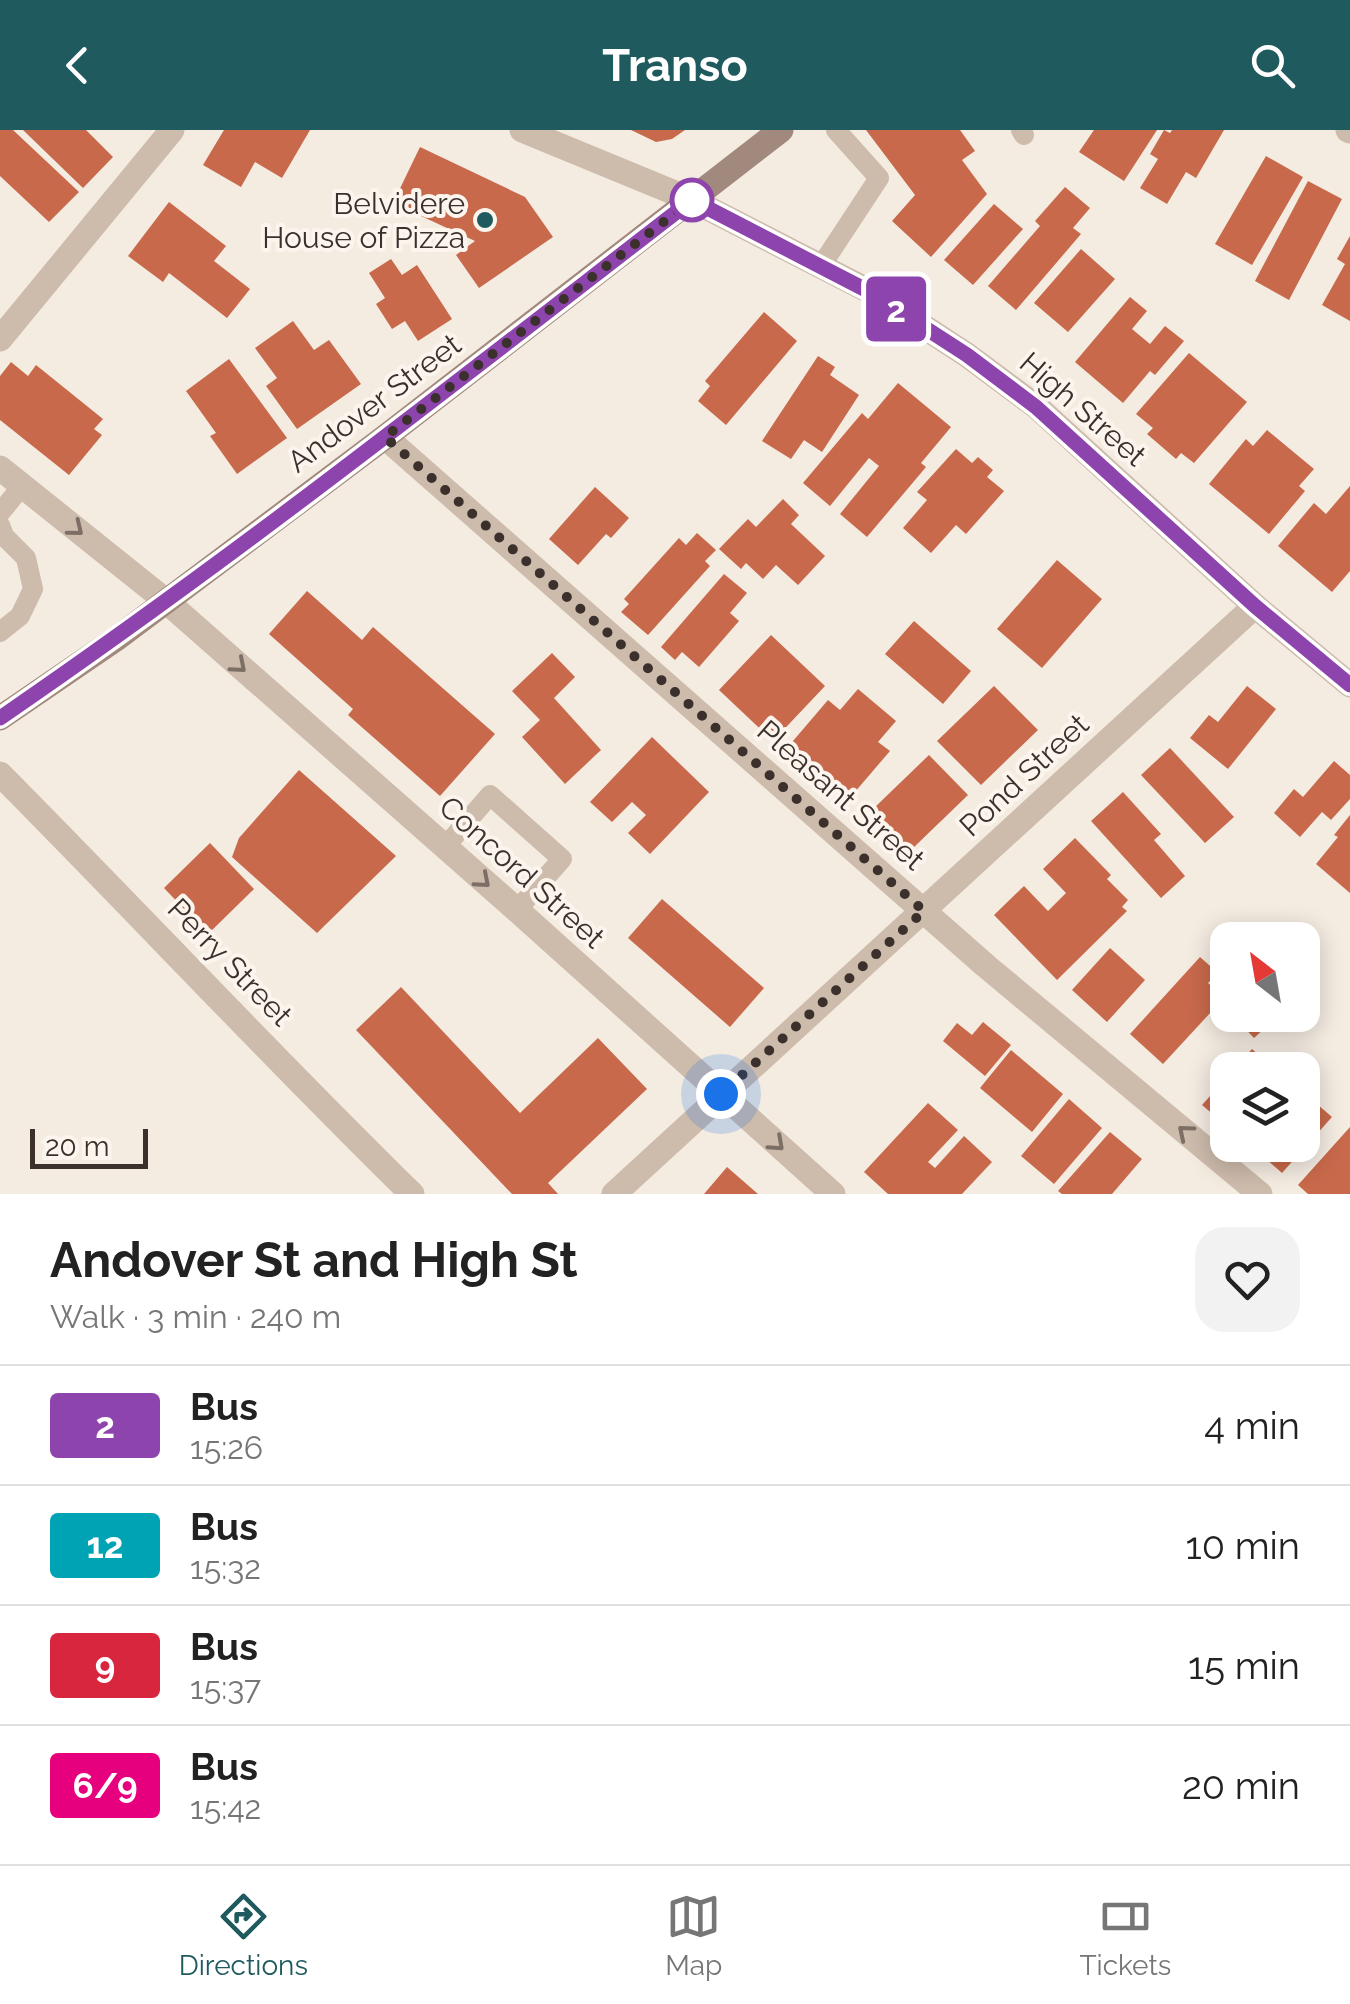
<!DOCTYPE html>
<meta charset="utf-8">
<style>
body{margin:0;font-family:Raleway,sans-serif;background:#f2f2f2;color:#222;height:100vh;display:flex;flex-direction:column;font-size:38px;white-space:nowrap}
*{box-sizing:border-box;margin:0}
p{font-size:32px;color:#767676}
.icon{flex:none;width:55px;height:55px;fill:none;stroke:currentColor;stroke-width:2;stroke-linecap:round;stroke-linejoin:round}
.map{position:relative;height:1064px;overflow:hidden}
.side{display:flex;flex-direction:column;background:#fff;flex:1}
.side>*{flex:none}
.badge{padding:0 20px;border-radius:8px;font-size:35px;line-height:65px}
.needle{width:65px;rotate:329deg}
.tools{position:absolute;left:1210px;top:792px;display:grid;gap:20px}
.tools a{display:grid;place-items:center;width:110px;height:110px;border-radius:20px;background:#fff;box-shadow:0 5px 25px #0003;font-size:50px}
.scale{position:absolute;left:30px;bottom:25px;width:118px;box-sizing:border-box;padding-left:10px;border:5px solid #3b302b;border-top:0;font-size:28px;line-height:35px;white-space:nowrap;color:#3b302b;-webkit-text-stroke:8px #fbf5ee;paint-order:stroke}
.you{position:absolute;width:50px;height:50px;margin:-25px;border:8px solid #fff;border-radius:50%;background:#1a73e8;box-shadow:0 0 0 15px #1a73e833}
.map>.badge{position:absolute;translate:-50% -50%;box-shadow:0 0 0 5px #fff}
.round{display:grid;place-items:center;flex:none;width:105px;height:105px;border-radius:30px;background:#f2f2f2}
.overview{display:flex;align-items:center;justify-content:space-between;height:170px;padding:0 50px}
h1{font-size:48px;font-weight:700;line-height:75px}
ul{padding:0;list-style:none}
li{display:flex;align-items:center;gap:30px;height:120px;padding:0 50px;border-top:2px solid #e0e0e0}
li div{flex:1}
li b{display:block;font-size:38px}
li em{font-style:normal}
li .badge{min-width:110px;font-weight:700;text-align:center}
header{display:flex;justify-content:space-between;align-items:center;height:130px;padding:0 50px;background:#1f5a5e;color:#fff;font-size:45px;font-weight:700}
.dock{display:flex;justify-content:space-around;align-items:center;height:140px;border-top:2px solid #e0e0e0;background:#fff;font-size:28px;color:#767676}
.dock a{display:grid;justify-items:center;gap:5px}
.dock .current{color:#1f5a5e}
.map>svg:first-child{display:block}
.building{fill:#c8694b}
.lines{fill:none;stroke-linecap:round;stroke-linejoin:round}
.service{stroke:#cdbbac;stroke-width:20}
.minor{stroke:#cdbbac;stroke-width:25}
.tertiary{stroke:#cdbbac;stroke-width:25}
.secondary{stroke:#a18a7d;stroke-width:25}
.oneway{stroke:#7d6f65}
.line-casing{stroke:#fff;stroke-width:22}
.line{stroke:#8e44ad;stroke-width:15}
.walk{stroke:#3b302b;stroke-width:10;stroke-dasharray:0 18}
.stop-dot{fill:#fff;stroke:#8e44ad;stroke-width:5}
.poi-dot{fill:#1f5a5e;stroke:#fbf5ee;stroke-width:4}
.labels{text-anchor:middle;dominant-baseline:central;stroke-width:8;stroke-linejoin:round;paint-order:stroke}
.poi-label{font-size:30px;fill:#3b302b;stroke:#fbf5ee;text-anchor:end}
.street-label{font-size:30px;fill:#3b302b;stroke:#fbf5ee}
</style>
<header><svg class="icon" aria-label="back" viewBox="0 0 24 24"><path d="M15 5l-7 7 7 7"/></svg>Transo<svg class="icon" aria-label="search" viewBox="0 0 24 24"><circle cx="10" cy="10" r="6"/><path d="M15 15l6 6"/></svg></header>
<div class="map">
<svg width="1350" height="1064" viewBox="0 0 1350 1064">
<rect width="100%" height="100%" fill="#f4ebe1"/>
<!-- building -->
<path class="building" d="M0,0H13L79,62L49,92L0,46Z
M23,0H86L113,27L83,58Z
M224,0H310L282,48L255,32L241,57L203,35Z
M631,0H685L672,9L656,12Z
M866,0H960L975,21L962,30L987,64L931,127L892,91L915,65Z
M1094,0H1157L1124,51L1079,22Z
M1164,0L1170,3L1172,0H1224L1196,48L1186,42L1167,74L1140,58L1158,29L1150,24Z
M420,17L525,67L553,107L479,158L456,125L475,111L393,73Z
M1266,26L1303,47L1252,135L1215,114Z
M1308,51L1342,69L1289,170L1255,151Z
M1065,57L1090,78L1073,98L1081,104L1016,180L988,156L1040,96L1035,91Z
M169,72L226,116L214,131L250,159L227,188L169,143L163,152L128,126Z
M994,74L1023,99L973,155L944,130Z
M1350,106V191L1322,175L1345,134L1337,129Z
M1081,119L1115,149L1068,202L1034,173Z
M391,129L402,145L417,135L452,189L418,211L405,191L392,199L376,174L385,168L369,143Z
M1130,167L1147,181L1132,199L1150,214L1165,196L1184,211L1155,245L1150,241L1123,273L1075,232Z
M764,182L797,211L726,295L698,271L710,256L705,251Z
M293,191L314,220L329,210L361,254L297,299L266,256L277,248L255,218Z
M1189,223L1247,272L1194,333L1181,323L1176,329L1147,304L1153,298L1136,284Z
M818,226L835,237L830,245L859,265L822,322L804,310L791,329L762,311Z
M229,229L287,308L237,344L210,306L216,303L186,261Z
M11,232L28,246L36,235L103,289L94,299L102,305L69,345L0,290V246Z
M898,253L951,297L921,333L926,337L867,407L840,384L879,336L869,328L830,376L803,353L862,283L868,289Z
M1267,300L1314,339L1299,356L1305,361L1269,404L1209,354L1246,309L1253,316Z
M956,319L972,333L978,327L993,340L987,347L1004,361L966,404L956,395L931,423L903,398L927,370L917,362Z
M1350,356V441L1332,462L1278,416L1314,373L1326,384Z
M595,357L629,388L611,408L606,404L578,435L549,409Z
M783,369L799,385L791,394L825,426L798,455L776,435L763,449L746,433L741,439L719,419L748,389L756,397Z
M697,403L716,420L705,431L710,436L648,505L621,482L629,474L624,469L679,408L686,415Z
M1057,430L1102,469L1042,538L997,499Z
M724,444L747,463L730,483L739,491L699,537L682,522L675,530L661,517Z
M307,461L362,510L373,497L495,604L440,666L348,585L353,579L269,504Z
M914,491L971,541L943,574L885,524Z
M771,505L825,556L773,611L719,560Z
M552,523L575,547L554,568L601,620L565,654L522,607L540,590L512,561Z
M994,556L1038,600L981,655L937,611Z
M1247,556L1276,579L1228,639L1190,608L1209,585L1218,592Z
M858,559L896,591L878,612L890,621L848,670L787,618L828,570L840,580Z
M652,607L709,662L650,724L628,703L646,685L632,672L612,692L590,672Z
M1170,618L1234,687L1205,713L1141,645Z
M929,625L968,665L911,720L872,680Z
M1334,631L1350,645V669L1331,690L1322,682L1300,707L1274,683L1294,659L1303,667Z
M299,640L396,726L317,803L232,727L239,708Z
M1123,662L1161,704L1154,710L1185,746L1161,768L1091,691Z
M1350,685V763L1316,734L1338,707L1334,705Z
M1075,708L1111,745L1107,749L1128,770L1122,777L1127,781L1057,850L994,785L1024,756L1048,781L1066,763L1043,739Z
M210,713L254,759L208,804L164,758Z
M662,769L764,858L730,897L628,808Z
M1110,818L1145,850L1107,892L1072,860Z
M1200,827L1218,843L1208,853L1224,868L1163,934L1130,904Z
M401,857L520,983L598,908L647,959L548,1053L558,1064H512L356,900Z
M1232,885H1279L1254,908Z
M983,892L1011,915L985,946L943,911L957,893L972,905Z
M1252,919L1276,940H1233Z
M1011,920L1063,964L1032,1002L980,958Z
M1228,946V997L1202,975Z
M1302,961L1332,987L1282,1043L1250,1015H1302Z
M1069,969L1102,998L1054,1054L1021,1026Z
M928,973L958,1000L928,1032L935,1038L964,1006L992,1032L962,1064H888L864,1042Z
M1350,997V1064H1308L1298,1055Z
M1110,1002L1142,1029L1112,1064H1062L1058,1061Z
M727,1037L758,1064H704Z"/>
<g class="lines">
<!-- service -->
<path class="service" d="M1021,0L1024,5
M821,136L879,48L836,0
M0,383L22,356
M0,395L4,406L26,428L33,459L20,486L0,502
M445,717L490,665L562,729L517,780"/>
<!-- minor -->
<path class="minor" d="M1348,0L1350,1
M0,209L172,0
M385,307L986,836L1260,1064
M0,338L166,471L517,780L833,1064
M0,644C138,783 272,927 412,1064
M614,1064L1255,476"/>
<!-- tertiary -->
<path class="tertiary" d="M522,0L692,70L869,161L967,225L1037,277L1255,476L1350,555"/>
<!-- secondary -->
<path class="secondary" d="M0,588L116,509L385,307L781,0"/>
</g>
<!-- one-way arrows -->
<defs><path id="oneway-chevron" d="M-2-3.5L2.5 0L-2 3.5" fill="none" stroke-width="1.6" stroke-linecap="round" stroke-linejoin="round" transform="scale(2.5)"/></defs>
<g class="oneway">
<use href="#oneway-chevron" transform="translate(76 399) rotate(39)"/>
<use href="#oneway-chevron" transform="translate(239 536) rotate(41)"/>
<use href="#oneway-chevron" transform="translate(483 751) rotate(41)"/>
<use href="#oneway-chevron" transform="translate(1185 1002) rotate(-140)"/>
<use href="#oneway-chevron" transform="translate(777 1014) rotate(42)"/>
</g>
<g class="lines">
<defs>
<path id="line" d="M0,588C238,425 464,246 692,70L868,161L967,225L1036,277L1255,476L1350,555"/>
</defs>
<!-- line casing -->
<use href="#line" class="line-casing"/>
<!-- line -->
<use href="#line" class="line"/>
<!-- walk -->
<path class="walk" d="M692,70L385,307L924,781L721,964"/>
</g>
<!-- markers -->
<circle class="stop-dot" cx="692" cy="70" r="20"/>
<circle class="poi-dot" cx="485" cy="90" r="10"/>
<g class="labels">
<!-- poi labels -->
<g class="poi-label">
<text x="465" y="73">Belvidere<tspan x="465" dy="34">House of Pizza</tspan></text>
</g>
<!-- street labels -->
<g class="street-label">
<text transform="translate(374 273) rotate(-37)">Andover Street</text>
<text transform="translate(1083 279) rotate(41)">High Street</text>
<text transform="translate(1024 645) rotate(-43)">Pond Street</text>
<text transform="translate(841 665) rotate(41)">Pleasant Street</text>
<text transform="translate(522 742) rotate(42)">Concord Street</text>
<text transform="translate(230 832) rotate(46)">Perry Street</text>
</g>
</g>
</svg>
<div class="tools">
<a><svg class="needle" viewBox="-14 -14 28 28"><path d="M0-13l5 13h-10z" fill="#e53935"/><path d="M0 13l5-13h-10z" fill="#767676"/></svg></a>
<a><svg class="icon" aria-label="layers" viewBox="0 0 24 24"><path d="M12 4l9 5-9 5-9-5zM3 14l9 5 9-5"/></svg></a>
</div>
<div class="scale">20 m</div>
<div class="you" style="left:721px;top:964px"></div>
<b class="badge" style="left:896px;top:179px;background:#8e44ad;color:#fff">2</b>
</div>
<section class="side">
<div class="overview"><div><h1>Andover St and High St</h1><p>Walk · 3 min · 240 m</p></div><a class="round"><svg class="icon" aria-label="heart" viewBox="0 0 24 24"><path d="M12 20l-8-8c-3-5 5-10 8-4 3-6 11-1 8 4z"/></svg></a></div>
<ul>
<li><span class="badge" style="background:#8e44ad;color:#fff">2</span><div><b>Bus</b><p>15:26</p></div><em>4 min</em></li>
<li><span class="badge" style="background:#00a3b4;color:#fff">12</span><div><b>Bus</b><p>15:32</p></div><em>10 min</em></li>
<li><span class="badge" style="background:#d7263d;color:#fff">9</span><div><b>Bus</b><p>15:37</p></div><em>15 min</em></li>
<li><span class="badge" style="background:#e6007e;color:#fff">6/9</span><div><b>Bus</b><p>15:42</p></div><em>20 min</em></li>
</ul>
</section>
<nav class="dock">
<a class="current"><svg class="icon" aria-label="directions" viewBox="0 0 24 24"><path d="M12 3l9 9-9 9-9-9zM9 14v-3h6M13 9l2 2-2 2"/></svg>Directions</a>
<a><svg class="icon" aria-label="map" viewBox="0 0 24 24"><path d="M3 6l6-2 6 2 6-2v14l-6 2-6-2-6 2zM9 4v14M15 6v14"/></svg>Map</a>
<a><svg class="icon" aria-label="tickets" viewBox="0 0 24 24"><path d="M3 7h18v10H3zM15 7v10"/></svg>Tickets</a>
</nav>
